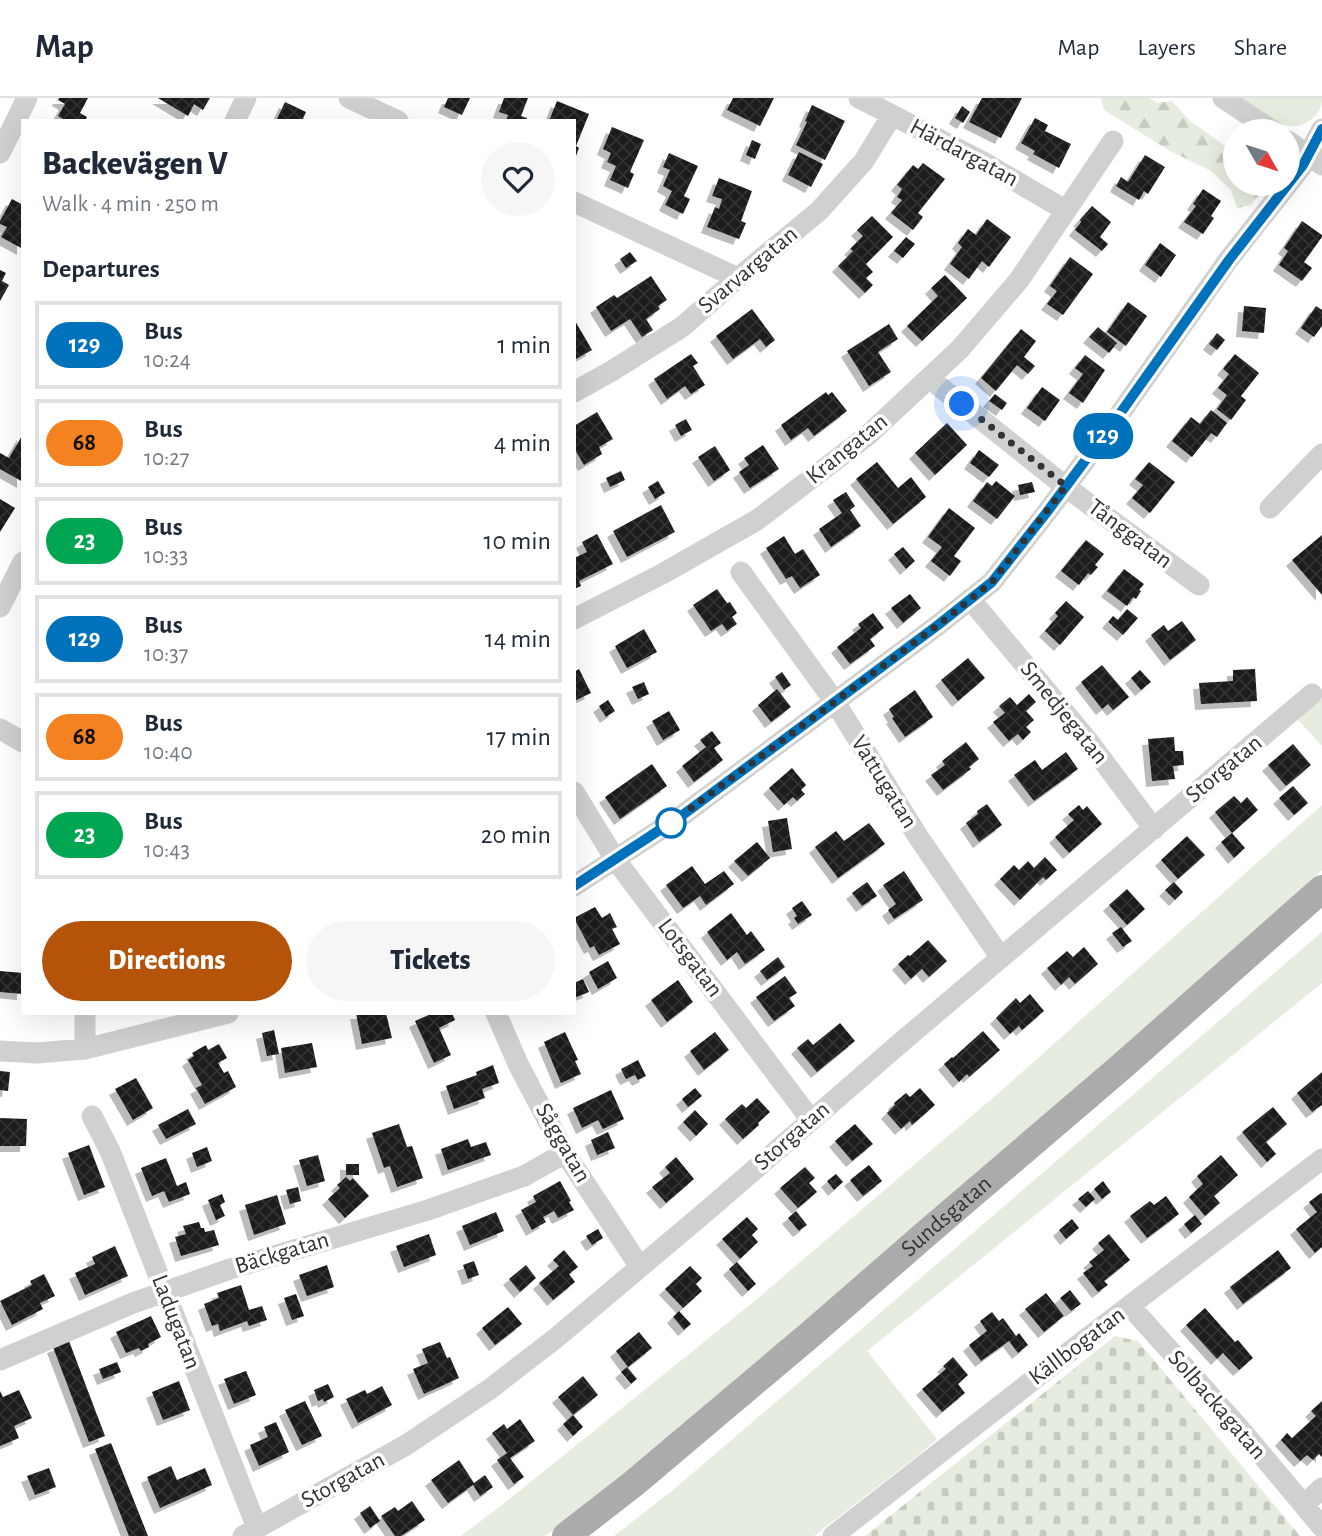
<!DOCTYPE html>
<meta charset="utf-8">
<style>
body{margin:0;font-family:"Alegreya Sans",sans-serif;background:#f6f6f7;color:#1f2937;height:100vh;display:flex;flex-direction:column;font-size:26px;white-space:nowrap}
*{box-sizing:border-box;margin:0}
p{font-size:23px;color:#747a83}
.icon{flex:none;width:38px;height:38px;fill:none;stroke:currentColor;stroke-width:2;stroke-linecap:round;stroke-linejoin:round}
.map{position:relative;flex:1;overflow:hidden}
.details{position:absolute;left:21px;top:21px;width:555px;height:896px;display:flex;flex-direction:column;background:#fff;border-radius:0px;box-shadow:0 7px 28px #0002}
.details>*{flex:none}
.badge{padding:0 14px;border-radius:23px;font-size:24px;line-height:46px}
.needle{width:46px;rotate:129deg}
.buttons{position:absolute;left:1223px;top:21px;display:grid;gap:14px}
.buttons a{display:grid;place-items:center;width:77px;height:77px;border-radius:50%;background:#fff;box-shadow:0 7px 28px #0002;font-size:35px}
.you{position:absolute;width:35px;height:35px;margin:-18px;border:5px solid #fff;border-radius:50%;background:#1a73e8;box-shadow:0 0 0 10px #1a73e833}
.map>.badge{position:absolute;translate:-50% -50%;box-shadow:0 0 0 4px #fff}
h2{padding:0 21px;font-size:26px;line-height:63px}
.round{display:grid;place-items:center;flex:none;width:74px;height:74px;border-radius:37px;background:#f6f6f7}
.head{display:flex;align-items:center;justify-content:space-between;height:119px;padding:0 21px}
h1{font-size:33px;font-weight:800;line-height:52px}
.action{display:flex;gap:14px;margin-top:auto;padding:14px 21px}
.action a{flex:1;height:80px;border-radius:42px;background:#b45309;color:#fff;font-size:28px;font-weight:800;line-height:80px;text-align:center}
.action a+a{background:#f6f6f7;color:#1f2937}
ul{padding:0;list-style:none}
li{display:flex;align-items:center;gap:21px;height:88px;margin:0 14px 10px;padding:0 7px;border:4px solid #e0e1e3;border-radius:0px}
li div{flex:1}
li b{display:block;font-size:26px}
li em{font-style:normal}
li .badge{min-width:77px;font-weight:700;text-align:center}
header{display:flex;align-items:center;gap:42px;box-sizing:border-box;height:98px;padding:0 35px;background:#fff;border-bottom:2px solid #e0e1e3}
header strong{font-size:33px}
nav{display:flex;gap:38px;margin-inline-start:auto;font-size:24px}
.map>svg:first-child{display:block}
.green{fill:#e6ecdf}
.forest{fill:url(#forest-firs)}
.cemetery{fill:url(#cemetery-stones)}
.building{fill:url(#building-cross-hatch);filter:url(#shadow)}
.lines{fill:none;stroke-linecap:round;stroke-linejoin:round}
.minor{stroke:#d0d0d0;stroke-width:21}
.major{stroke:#ababab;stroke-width:28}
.line-casing{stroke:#fff;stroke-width:16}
.line{stroke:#0072bc;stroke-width:10}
.walk{stroke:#333;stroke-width:7;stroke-dasharray:0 12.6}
.stop-dot{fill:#fff;stroke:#0072bc;stroke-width:3.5}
.labels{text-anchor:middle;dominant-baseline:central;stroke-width:7;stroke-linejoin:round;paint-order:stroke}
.street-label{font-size:24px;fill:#333;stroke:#fff}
</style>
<header>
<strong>Map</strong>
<nav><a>Map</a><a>Layers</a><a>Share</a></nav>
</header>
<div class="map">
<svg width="1322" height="1438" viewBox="0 0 1322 1438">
<defs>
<pattern id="forest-firs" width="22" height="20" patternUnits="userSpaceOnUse" patternTransform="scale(1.75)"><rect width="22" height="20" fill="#e6ecdf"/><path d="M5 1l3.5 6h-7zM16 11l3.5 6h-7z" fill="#c6cbc0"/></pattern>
<pattern id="cemetery-stones" width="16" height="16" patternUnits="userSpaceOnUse" patternTransform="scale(1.75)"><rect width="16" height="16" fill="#e6ecdf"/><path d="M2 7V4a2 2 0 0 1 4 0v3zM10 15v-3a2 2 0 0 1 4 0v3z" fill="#c6cbc0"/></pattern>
<pattern id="building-cross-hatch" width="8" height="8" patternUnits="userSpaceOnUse" patternTransform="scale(1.75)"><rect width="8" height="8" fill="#1a1a1a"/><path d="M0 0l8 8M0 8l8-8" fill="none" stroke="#333"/></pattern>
<filter id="shadow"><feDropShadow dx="-6" dy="6" stdDeviation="0" flood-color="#0004"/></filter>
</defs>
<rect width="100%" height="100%" fill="#fff"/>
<!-- green -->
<path class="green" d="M1240,0H1322C1322,10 1318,17 1309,23C1284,39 1260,14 1240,0Z
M1322,601V648L1297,621Z
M1322,707V772L1204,879L836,1198L602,1395L545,1438H461L502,1407L751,1206L1002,992Z
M1322,834V885L867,1253L937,1341L921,1355L814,1438H614L673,1392L850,1241Z"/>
<!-- forest -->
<path class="forest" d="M1101,0H1149L1157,5L1172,3L1189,22L1235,55L1236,86H1262L1263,92L1251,107L1237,110L1231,92L1211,73L1170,53L1104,12Z"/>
<!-- cemetery -->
<path class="cemetery" d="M1115,1238L1138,1243L1300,1438H865Z"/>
<!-- building -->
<path class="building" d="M59,0H88L80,15L87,19L85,23H66L58,18L65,6L58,2Z
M158,0H210L203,12L194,6L188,18Z
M448,0H470L462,17L444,9Z
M504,0H528L521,18L527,20L526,23H506L508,17L499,14Z
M733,0H774L760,28L727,12Z
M982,0H1022L1001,40L969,24Z
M557,3L589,16L576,48L579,50L574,63V23H549Z
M285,4L306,14L302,23H276Z
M812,7L845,23L825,62L796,47L807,24L805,23Z
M962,8L970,14L963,25L955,20Z
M1035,20L1048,27L1045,33L1071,46L1059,70L1033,56L1035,53L1021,45Z
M612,29L644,42L630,74L634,76L628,90L610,82L616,68L607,64L611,55L603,51Z
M752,42L761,46L755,61L746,57Z
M799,54L823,66L811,89L788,77Z
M669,55L698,68L684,98L690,101L683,116L665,107L672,93L663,88L670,72L663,69Z
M1145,57L1165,69L1148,96L1144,93L1139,102L1116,88L1121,79L1128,84Z
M923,65L945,81L918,115L923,119L913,132L891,115L902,102L897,99L902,91L897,87L913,67L918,71Z
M719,80L752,93L741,123L746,125L739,141L707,129L715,109L719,111L722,101L712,98Z
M1203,91L1221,103L1211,118L1214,120L1203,136L1184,124L1196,108L1193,106Z
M12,101L23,107V151L1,139L7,129L0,126V123Z
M1092,108L1111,124L1100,139L1108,146L1102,153L1075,132L1081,124L1080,122Z
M872,118L893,139L866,166L873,174L866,180L873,187L865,195L838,168L853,153L850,151L863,138L857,132Z
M987,121L1011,139L989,169L982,163L969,181L950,166L962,149L958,145L968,131L976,137Z
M1302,123L1322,137V139L1304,164L1312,170L1302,183L1279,167L1288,153L1284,150Z
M906,139L915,146L903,160L894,153Z
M1160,145L1176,157L1161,179L1145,167Z
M630,154L637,163L626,170L620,161Z
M1070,159L1093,176L1063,217L1047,206L1057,193L1050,188Z
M0,172L6,175L2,183L9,187L0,203Z
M945,177L967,200L922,243L907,228L938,198L931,190Z
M651,178L667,202L658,208L660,211L646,221L653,232L642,239L630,221L611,233L596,209L614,197L617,200Z
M1128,204L1147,218L1126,248L1107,234Z
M1244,208L1266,210L1264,235L1242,233Z
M1316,208L1322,212V228L1314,239L1301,230Z
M752,211L775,242L766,249L760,241L733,261L716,238Z
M574,221L592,252L574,262Z
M889,226L898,241L878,254L891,274L869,288L847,253Z
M1098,229L1117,245L1109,255L1089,239Z
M1021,231L1036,243L1024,259L1035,268L1028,276L1017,267L996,293L981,280Z
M1217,235L1225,242L1217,252L1209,246Z
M691,256L698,265L693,268L705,287L691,296L685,288L667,301L654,281Z
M1235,256L1259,275L1241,298L1246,302L1231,322L1217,311L1227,297L1218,290L1229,276L1223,271Z
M1085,257L1105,272L1083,305L1069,295L1083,276L1075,270Z
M1042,289L1060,302L1045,323L1027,310Z
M826,294L828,297L832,294L847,313L814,338L808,330L791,342L781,327Z
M995,296L1007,305L1002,312L989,303Z
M1211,312L1227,325L1217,339L1211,335L1192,359L1172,343L1191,319L1200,326Z
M597,314L613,341L599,349L602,356L584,367L574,350V328Z
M686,321L692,332L681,338L675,327Z
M947,325L967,347L935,377L915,355Z
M23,336V384L0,371V355L9,360Z
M763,347L779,371L750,390L739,374L749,367L744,360Z
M715,348L730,372L714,383L698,359Z
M979,352L999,367L989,379L970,365Z
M877,364L898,390L911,379L926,399L893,426L856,381Z
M1149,364L1175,384L1150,415L1132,400L1143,387L1135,381Z
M621,373L625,382L610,389L606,380Z
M658,383L665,395L655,401L648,389Z
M996,383L1015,398L997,421L973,403L987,384L992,388Z
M1032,384L1035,394L1020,397L1018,387Z
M846,394L855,408L850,412L861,428L831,449L819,431L842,415L833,402Z
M0,401L15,410L0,434Z
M661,407L675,434L627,459L613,433Z
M949,410L975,430L954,458L961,463L950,478L931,463L942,449L928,439Z
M597,436L613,466L579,483L581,488L574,491V460L587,454L582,444Z
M1322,437V497L1292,462Z
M784,438L795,456L803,451L820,477L800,490L792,478L786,481L766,450Z
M1086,442L1104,456L1095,467L1098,469L1091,477L1088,475L1079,487L1061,473Z
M903,449L915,463L906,471L894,456Z
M1124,471L1144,486L1139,492L1141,493L1136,501L1133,499L1127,508L1107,493Z
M717,491L727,505L730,504L737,515L732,519L737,526L727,533L722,526L711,533L693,507Z
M910,496L921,510L903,525L891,510Z
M1066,503L1084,519L1060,547L1045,533L1058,518L1055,515Z
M1127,511L1138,520L1123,537L1108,524L1113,518L1118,522Z
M873,515L884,530L870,541L875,548L850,566L837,549L861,530L858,526Z
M1182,523L1196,542L1170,562L1151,537L1164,527L1168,533Z
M644,531L657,554L627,570L615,548Z
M968,560L985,580L958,603L941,582Z
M1102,567L1129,599L1113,612L1108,606L1102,611L1081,584Z
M579,571L591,595L574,603V574Z
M1255,571L1257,603L1201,606L1199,585L1233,583V572Z
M1140,572L1151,584L1141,592L1131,580Z
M782,574L791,587L784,592L775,579Z
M644,584L649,596L638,601L632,589Z
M777,591L791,609L771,624L758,607Z
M915,592L933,619L905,639L892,620L894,619L889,611Z
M1029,596L1036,604L1026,613L1034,622L1026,629L1031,634L1023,642L1018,636L1009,643L993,624L1005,615L999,608L1010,599L1017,607Z
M608,602L615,613L606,619L599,608Z
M669,613L680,632L663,642L652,623Z
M712,633L721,645L714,650L723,662L694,684L682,668L706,649L700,642Z
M1174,639L1175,653H1183L1184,667L1173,668L1175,681L1152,683L1148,641Z
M966,644L979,661L969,669L971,671L943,692L931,677L945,667L942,663Z
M1293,646L1311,667L1286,688L1268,667Z
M1066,654L1078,671L1034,703L1014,677L1035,662L1042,672Z
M652,666L667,688L620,721L605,699Z
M792,670L806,687L801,692L805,696L797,703L793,699L784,707L769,690Z
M1293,688L1308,705L1294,717L1279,700Z
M1234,698L1241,705L1247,699L1258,712L1232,735L1215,714Z
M987,706L1002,727L979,744L966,725L978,716L977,713Z
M1079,707L1083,712L1087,708L1102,726L1069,755L1055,739L1074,722L1068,716Z
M787,720L792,751L773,754L768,723Z
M869,725L885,746L838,780L815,749L836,733L844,743Z
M1232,735L1245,750L1234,760L1221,744Z
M1187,738L1205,757L1178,781L1161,762Z
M757,744L770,760L748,778L734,763Z
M1045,759L1057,772L1046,782L1043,779L1020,802L1000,781L1014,767L1019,772L1028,763L1034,770Z
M692,768L705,786L724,773L734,786L706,807L700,798L683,810L666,787Z
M904,773L923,802L894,821L888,812L896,806L883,787Z
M867,784L877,798L862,808L852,795Z
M1174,784L1183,794L1175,802L1165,792Z
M1127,791L1145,811L1127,827L1109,807Z
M802,803L812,817L798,826L794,820L797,818L792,810Z
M595,809L602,820L610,815L617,829L612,831L620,846L599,857L594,848L590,850L574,820Z
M731,815L747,837L751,833L765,852L745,866L737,854L727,862L707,834Z
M1121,829L1132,843L1123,849L1112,835Z
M928,842L947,863L929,879L922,871L911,881L898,866L908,857L910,858Z
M1084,849L1098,866L1075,886L1069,879L1061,887L1047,870L1067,853L1073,859Z
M778,859L785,869L767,882L760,873Z
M608,863L617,880L598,891L589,874Z
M0,873L23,875V896L0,894Z
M785,878L797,895L789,900L795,908L774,923L756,899Z
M583,881L589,894L574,900V885Z
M678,882L693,904L667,924L651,902Z
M1030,896L1044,913L1022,932L1019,928L1010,936L996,920L1016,900L1020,905Z
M356,915H386L392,940L362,946Z
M433,915H452L455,922L439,930L451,957L434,965L415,923Z
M840,925L855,943L817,974L797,950L808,941L813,947Z
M274,932L279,956L267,958L262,935Z
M983,933L1000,952L969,979L967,976L959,984L944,966L952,959L953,960Z
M565,934L578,962L575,963L581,976L561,985L544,944Z
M715,934L729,952L704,972L690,953Z
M312,945L317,969L285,975L281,950Z
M219,946L227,960L218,965L224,975L228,973L236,989L205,1006L196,990L202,987L188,962L194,958L192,955L206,947L208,952Z
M638,962L646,978L638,982L635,977L626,981L621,971Z
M493,967L499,985L482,991L485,1000L454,1011L446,988L477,977L476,974Z
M0,973L10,974L8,993L0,992Z
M1322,974V1007L1312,1014L1297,995Z
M136,980L153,1010L133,1022L115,991Z
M695,990L702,998L688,1009L682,1001Z
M920,990L935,1007L912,1027L910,1023L901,1031L887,1015L895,1007L894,1005L906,995L910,999Z
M611,992L624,1021L603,1031L598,1022L582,1030L573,1010Z
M757,1000L770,1014L758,1025L759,1027L743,1041L725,1021L742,1006L746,1010Z
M1273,1009L1287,1026L1266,1044L1276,1056L1267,1064L1242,1034Z
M188,1011L196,1026L166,1041L158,1027Z
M695,1012L708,1026L696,1038L683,1024Z
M0,1020L27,1021L26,1048H0Z
M399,1026L407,1049L412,1048L423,1080L397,1089L390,1068L384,1070L372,1035Z
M855,1026L873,1046L852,1063L835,1043Z
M608,1034L615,1050L597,1057L591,1042Z
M468,1041L471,1049L486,1044L491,1057L448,1072L441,1051Z
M89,1047L105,1089L84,1097L68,1055Z
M207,1049L212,1063L197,1069L192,1055Z
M318,1057L325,1083L307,1088L299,1062Z
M1221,1057L1238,1077L1214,1098L1220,1105L1205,1118L1189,1099L1203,1086L1197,1078Z
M676,1059L694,1081L666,1105L652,1089L670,1075L665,1069Z
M166,1060L177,1088L186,1084L190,1096L169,1104L164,1093L152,1098L141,1070Z
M346,1066H359V1077H346Z
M869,1067L882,1083L863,1098L850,1082Z
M805,1069L815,1080L809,1085L817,1094L798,1110L780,1090Z
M836,1076L843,1084L834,1092L827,1083Z
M346,1079L350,1083L353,1080L369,1098L345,1120L328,1101L340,1090L337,1087Z
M560,1083L571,1103L569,1104L574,1112L558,1120L554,1113L543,1119L546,1124L532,1132L521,1112L536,1104L533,1098Z
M1103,1083L1111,1094L1102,1101L1094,1091Z
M298,1089L301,1103L290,1106L286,1092Z
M1088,1093L1095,1101L1086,1109L1078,1101Z
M1321,1095L1322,1096V1149L1315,1155L1296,1131L1317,1114L1309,1104Z
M222,1096L225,1104L220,1107L225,1118L216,1122L208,1102Z
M277,1097L286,1126L254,1137L245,1107Z
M1166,1098L1179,1116L1147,1140L1130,1118L1150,1103L1154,1107Z
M796,1113L807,1127L799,1133L788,1120Z
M496,1114L504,1133L470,1147L462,1128Z
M1195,1117L1202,1126L1191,1135L1184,1126Z
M747,1119L758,1131L752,1137L758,1144L740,1161L722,1141Z
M1072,1121L1079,1130L1066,1141L1059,1132Z
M199,1124L201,1130H204L205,1134L214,1132L219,1147L181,1158L175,1139L186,1136L183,1128Z
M598,1131L603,1140L592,1147L586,1138Z
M429,1136L436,1157L404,1169L396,1148Z
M1109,1136L1130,1162L1104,1183L1108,1187L1098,1194L1083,1175L1093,1168L1089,1164L1104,1152L1098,1145Z
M115,1148L128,1178L85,1197L75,1175L95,1166L92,1159Z
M564,1152L578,1169L569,1176L575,1184L553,1202L539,1185L559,1168L553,1162Z
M1278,1152L1291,1170L1243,1206L1230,1189Z
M474,1163L479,1177L468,1181L463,1167Z
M737,1164L756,1186L748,1193L729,1171Z
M327,1167L334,1189L307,1198L299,1177Z
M526,1167L536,1180L520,1194L509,1181Z
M690,1168L702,1180L696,1186L702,1193L683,1210L665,1191Z
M44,1176L55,1198L40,1205L43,1211L12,1227L0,1203L32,1187L30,1183Z
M241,1187L249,1212L262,1208L267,1222L249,1228L247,1223L220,1233L218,1226L212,1228L204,1206L219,1200L217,1195Z
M1070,1192L1081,1206L1071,1213L1060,1200Z
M1046,1195L1064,1218L1044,1234L1025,1211Z
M296,1196L304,1218L292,1222L284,1200Z
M508,1209L522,1226L495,1247L482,1230Z
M1205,1210L1235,1244L1238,1242L1253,1260L1239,1272L1223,1255L1217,1261L1186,1227Z
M679,1213L691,1226L684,1232L673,1219Z
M992,1214L999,1223L1003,1220L1016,1238L1019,1235L1028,1247L1018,1255L1009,1243L981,1263L969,1247L987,1233L980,1223Z
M151,1218L161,1239L148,1246L149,1249L141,1253L139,1250L126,1255L116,1234Z
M639,1234L652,1250L628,1269L616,1253Z
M69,1243L105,1338L89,1344L53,1249Z
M440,1244L447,1260L450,1259L459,1280L424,1296L413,1271L428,1265L422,1251Z
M953,1259L968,1277L958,1286L965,1295L942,1314L922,1291L946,1271L943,1268Z
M117,1264L121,1274L103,1281L99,1271Z
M627,1269L637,1281L631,1286L621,1274Z
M246,1273L256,1297L234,1306L224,1281Z
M583,1278L598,1297L573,1317L583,1329L573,1338L563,1326L573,1317L558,1299Z
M179,1283L190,1312L163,1322L152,1294Z
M328,1286L334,1299L324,1304L323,1301L318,1303L314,1292Z
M382,1288L392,1307L358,1325L346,1301L365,1292L367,1296Z
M19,1292L32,1320L14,1328L19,1340L0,1348V1293L3,1299Z
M305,1303L322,1338L302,1347L285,1312Z
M1322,1303V1359L1319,1356L1313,1362L1307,1357L1300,1363L1281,1342L1287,1335L1292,1340L1316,1318L1311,1313Z
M520,1321L535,1343L510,1360L524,1379L514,1386L497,1362L507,1355L492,1335L504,1326L507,1331Z
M276,1324L289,1354L259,1368L250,1347L268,1339L264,1329Z
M111,1345L148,1438H129L95,1351Z
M459,1362L474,1385L485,1377L493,1389L480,1398L473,1387L448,1405L431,1382Z
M171,1368L177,1382L205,1370L212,1387L160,1410L147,1379Z
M49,1370L56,1389L35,1397L27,1378Z
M412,1403L425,1422L401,1438H395L381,1418L395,1409L398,1413Z
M370,1408L380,1423L370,1430L360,1415Z"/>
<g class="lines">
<!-- minor -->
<path class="minor" d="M349,0L398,23
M859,0L985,65L1065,112L1064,114
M1223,0L1273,33
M235,23L246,0
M1288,43L1322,67
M0,55L27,0
M574,104L738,180
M929,280L1066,389L1199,487
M574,294L610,274L682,229L738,180L819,113L864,63L892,17
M1270,410L1322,356
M741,474L835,604L917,737L1001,860
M970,501L1089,644L1154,731
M0,509L23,464
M574,521L662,476L757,422L867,338L960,251L1019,182L1113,43
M0,631L23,644
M574,694L615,761L811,1022
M574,788L684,716L938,527L992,484L1047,414L1119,317L1229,161L1303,67L1322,31
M496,915L519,968L565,1055L640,1169
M85,951V915
M0,953L37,955L85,951L228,915
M92,1018L110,1053L257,1430
M1130,1208L1241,1332L1322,1429
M0,1262L133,1205L230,1171L428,1112L524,1078L565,1055
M1304,1407L1322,1390
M243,1438L406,1347L490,1291L556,1240L709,1111L905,941L1312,596
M833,1438L1073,1251L1322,1061"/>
<!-- major -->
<path class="major" id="s1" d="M566,1438L633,1386L812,1235L928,1134L1121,969L1322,791"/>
</g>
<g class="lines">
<defs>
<path id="line" d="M574,788L684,716L938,527L992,484L1047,414L1119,317L1229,162L1303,67L1322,31"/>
</defs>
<!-- line casing -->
<use href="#line" class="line-casing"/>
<!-- line -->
<use href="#line" class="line"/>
<!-- walk -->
<path class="walk" d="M671,725L938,527L992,484L1066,388L962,306"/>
</g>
<!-- markers -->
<circle class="stop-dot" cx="671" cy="725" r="14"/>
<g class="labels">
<!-- street labels -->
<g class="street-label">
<text transform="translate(964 55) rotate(28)">Härdargatan</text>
<text transform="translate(748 172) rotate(-40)">Svarvargatan</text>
<text transform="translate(847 351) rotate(-39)">Krangatan</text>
<text transform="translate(1130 436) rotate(37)">Tånggatan</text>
<text transform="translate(1064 615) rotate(51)">Smedjegatan</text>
<text transform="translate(1224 671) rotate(-40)">Storgatan</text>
<text transform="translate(884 684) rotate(58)">Vattugatan</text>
<text transform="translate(690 860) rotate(53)">Lotsgatan</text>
<text transform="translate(792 1038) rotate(-41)">Storgatan</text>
<text transform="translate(563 1045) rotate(60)">Såggatan</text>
<text stroke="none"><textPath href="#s1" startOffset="497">Sundsgatan</textPath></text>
<text transform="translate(282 1155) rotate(-17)">Bäckgatan</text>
<text transform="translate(176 1224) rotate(69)">Ladugatan</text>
<text transform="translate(1077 1248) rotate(-37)">Källbogatan</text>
<text transform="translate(1217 1307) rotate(49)">Solbackagatan</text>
<text transform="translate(343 1382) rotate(-29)">Storgatan</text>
</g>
</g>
</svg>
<div class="buttons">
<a><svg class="needle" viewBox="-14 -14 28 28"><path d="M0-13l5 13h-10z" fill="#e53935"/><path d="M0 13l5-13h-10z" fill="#747a83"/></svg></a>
</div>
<div class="you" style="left:962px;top:306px"></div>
<b class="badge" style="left:1103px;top:338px;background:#0072bc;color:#fff">129</b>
<section class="details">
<div class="head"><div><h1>Backevägen V</h1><p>Walk · 4 min · 250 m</p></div><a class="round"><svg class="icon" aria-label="heart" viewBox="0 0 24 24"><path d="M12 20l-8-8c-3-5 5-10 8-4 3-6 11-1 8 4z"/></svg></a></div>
<h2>Departures</h2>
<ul>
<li><span class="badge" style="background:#0072bc;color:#fff">129</span><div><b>Bus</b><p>10:24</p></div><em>1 min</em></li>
<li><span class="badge" style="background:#f58220;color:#111">68</span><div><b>Bus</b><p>10:27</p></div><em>4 min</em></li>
<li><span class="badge" style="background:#00a651;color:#fff">23</span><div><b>Bus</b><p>10:33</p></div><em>10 min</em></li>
<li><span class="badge" style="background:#0072bc;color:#fff">129</span><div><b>Bus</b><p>10:37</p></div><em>14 min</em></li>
<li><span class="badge" style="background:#f58220;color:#111">68</span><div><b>Bus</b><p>10:40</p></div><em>17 min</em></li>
<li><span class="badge" style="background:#00a651;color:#fff">23</span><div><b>Bus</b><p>10:43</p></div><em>20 min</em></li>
</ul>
<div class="action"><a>Directions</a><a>Tickets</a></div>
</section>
</div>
